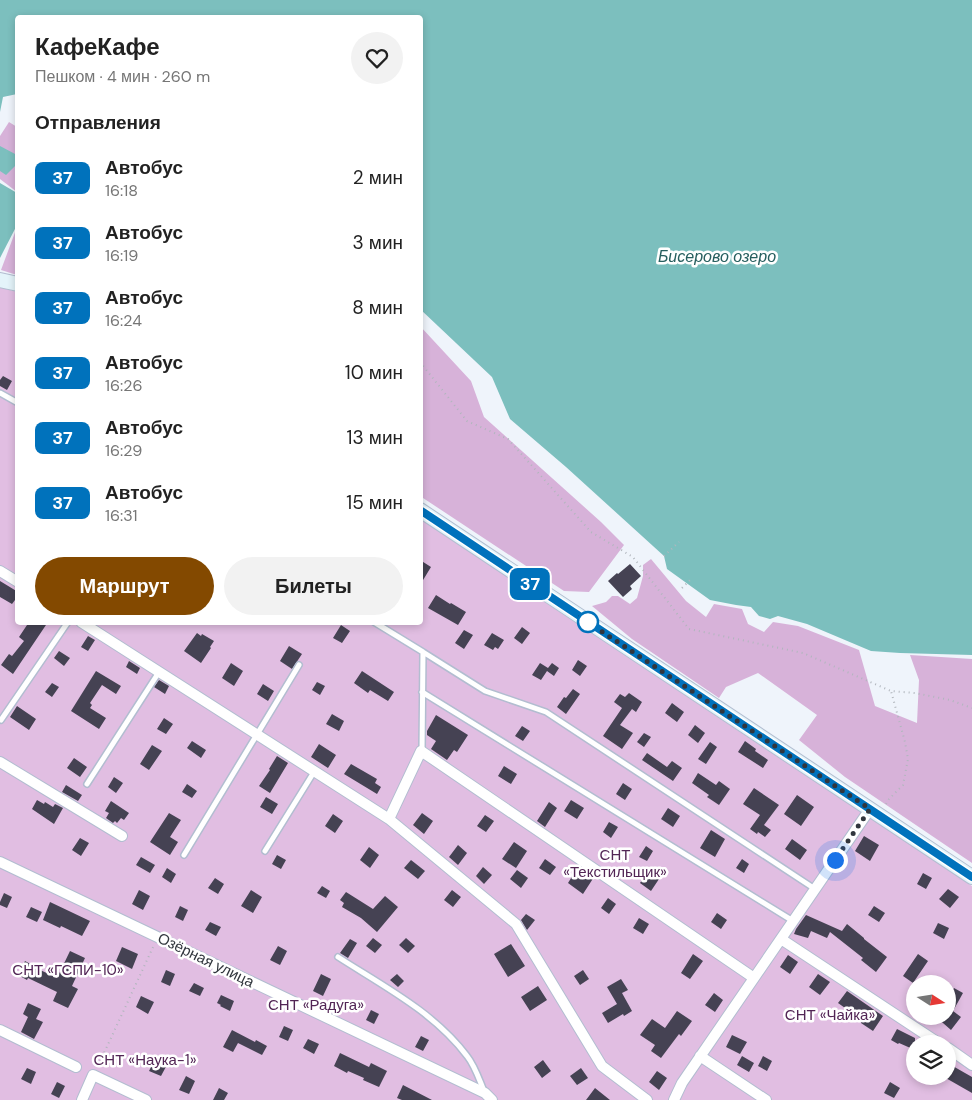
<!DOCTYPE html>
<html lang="ru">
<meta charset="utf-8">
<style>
body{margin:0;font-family:"DM Sans",sans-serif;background:#f2f2f2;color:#222;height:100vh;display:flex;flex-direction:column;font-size:19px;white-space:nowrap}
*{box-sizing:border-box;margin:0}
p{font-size:16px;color:#767676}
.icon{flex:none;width:28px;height:28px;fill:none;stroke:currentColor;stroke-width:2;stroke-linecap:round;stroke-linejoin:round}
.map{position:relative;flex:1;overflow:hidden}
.panel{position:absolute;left:15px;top:15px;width:408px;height:610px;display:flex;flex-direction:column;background:#fff;border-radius:5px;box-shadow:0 2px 8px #0003}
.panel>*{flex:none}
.badge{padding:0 10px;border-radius:8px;font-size:18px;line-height:32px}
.needle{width:32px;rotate:102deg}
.tools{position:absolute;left:906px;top:975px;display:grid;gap:10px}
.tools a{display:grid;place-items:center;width:50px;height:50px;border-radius:50%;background:#fff;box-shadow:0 2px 8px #0003;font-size:25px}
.you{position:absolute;width:25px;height:25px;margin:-12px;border:4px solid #fff;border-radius:50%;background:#1a73e8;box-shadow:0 0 0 8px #1a73e833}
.map>.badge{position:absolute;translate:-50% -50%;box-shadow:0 0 0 2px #fff}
h2{padding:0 20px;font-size:19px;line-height:45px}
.round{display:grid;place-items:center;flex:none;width:52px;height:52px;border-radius:26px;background:#f2f2f2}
.head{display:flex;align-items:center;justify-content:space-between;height:85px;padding:0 20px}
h1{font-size:24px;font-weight:600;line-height:38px}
.primary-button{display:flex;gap:10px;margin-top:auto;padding:10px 20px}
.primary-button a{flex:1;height:58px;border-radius:30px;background:#834900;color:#fff;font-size:20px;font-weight:600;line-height:58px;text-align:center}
.primary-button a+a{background:#f2f2f2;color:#222}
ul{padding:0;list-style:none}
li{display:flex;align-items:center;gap:15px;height:65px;padding:0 20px}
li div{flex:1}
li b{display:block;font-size:19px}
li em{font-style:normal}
li .badge{min-width:55px;font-weight:700;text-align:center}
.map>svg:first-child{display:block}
.green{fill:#e1bee2;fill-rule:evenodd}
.forest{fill:#d7b2d9}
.water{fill:#7cbfbe}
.building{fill:#454253}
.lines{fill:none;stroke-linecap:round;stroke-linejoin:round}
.service-casing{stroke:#b2bdd0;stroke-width:8}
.minor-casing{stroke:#b2bdd0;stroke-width:12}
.secondary-casing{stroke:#b2bdd0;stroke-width:16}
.path{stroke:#b1b6bd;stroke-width:2;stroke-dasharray:1 4;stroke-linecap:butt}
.service{stroke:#fff;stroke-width:5}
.minor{stroke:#fff;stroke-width:10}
.secondary{stroke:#e4f4fa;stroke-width:14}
.line-casing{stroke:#fff;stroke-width:11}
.line{stroke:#0072bc;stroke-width:8}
.walk{stroke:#31363d;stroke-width:5;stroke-dasharray:0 9}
.stop-dot{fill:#fff;stroke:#0072bc;stroke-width:2.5}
.labels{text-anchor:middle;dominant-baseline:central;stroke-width:5;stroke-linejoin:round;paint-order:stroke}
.park-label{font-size:15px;fill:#522555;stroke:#fff}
.street-label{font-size:15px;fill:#31363d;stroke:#fff}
.water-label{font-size:16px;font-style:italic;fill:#275f5f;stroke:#fff}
</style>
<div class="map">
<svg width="972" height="1100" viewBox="0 0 972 1100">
<rect width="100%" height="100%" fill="#eff4fb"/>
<!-- green -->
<path class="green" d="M0,287L17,292L18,622H420V519L972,886V1100H0ZM915,984H948V1016H915ZM915,1044H948V1076H915Z"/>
<!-- forest -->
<path class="forest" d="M9,122L17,127V192L0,179V136Z
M17,227V275L1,270Z
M420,326L471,381L484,417L601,522L624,545L589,592L564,591L420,496Z
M651,559L686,601L706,617L714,604L742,609L748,624L764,632L773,622L798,626L859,650L875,706L917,723L919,680L910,655L972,659V863L845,777L799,740L817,715L758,673L726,687L719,698L632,639L592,606L606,602L612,596H618L630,604L637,598L643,576V565Z"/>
<!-- water -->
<path class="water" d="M0,0H972V655L900,653L871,651L807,624L778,616L770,619L759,616L751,607L736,605L710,600L667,569L664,556L566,467L510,419L492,377L420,309V18H18L17,94L3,97L0,112Z
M0,146L17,155V164L6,175L0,171Z
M0,183L17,193V225L0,258Z"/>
<!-- building -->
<path class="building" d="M3,376L12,381L7,390L0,386V380Z
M420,560L431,567L420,585Z
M630,564L641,576L630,586L632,589L623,597L608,581L617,573L618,574Z
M0,581L18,592V596L12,604L0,597Z
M436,595L450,604L451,603L466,612L458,625L428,608Z
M29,622H48L13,674L1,665L9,654L12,656L24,641L19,637Z
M341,625L350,631L342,643L333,638Z
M522,627L530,633L522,644L514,638Z
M464,630L473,635L464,649L455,643Z
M197,633L201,636L202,634L214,641L210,647L211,648L201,663L184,651Z
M492,633L504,640L498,649L495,647L493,650L484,645Z
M88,636L95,640L88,651L81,647Z
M289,646L302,654L292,669L280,661Z
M59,651L70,658L64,666L54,658Z
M578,660L587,666L580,676L572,670Z
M129,661L140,668L137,674L126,667Z
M231,663L243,671L234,686L222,678Z
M540,663L548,668L552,663L559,668L554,676L547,671L541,680L532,675Z
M96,671L121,686L116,694L102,685L90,703L92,705L90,708L106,718L99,729L71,711Z
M362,671L394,692L388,701L370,690L368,693L354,683Z
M159,680L169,686L165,694L154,687Z
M317,682L325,686L320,695L312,690Z
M52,683L59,687L52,697L45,692Z
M263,684L274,691L268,701L257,694Z
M573,689L580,694L566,714L557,707L564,697L566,698Z
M629,693L642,702L636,712L632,709L620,725L633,733L622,749L603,736L622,708L614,702L620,694L625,697Z
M672,703L684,712L677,722L665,713Z
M17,706L36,719L29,730L10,717Z
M332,714L344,721L339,731L326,724Z
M436,715L468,735L457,752L454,750L447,760L431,749L436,741L427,735V731Z
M164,718L173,724L166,734L157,729Z
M695,725L705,733L698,743L688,735Z
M522,726L530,731L523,741L515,736Z
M644,733L651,737L644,747L637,742Z
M192,741L206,750L201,758L187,748Z
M745,741L756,749L755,751L768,760L763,768L738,752Z
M710,742L717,747L706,764L698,759Z
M319,744L336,755L328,768L311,757Z
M152,745L162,751L149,770L140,764Z
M647,753L667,767L672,761L682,768L673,781L642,760Z
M277,756L288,763L270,793L259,786L270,770L269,769Z
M74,758L87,767L80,777L67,768Z
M351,764L377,779L375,783L381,787L377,794L344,774Z
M504,766L517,774L511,784L498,776Z
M698,773L716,785L719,781L730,789L719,805L707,797L709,795L692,783Z
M114,777L123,783L116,793L108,787Z
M623,783L632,789L625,800L616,794Z
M187,784L197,791L192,798L182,792Z
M66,785L82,795L78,801L62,792Z
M754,788L779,805L764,825L771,830L765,837L758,832L757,834L750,829L760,815L743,804Z
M797,795L814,807L801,826L784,814Z
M266,797L278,804L272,814L260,807Z
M37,800L44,804L45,802L53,807L55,804L63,808L54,824L32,809Z
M571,800L584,808L577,819L564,811Z
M111,801L129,813L124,820L121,818L117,823L115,821L113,823L106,818L109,813L105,811Z
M549,802L557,808L545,827L537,821Z
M668,808L680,816L673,827L661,819Z
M169,813L181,820L170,837L178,842L170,855L150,842Z
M422,813L433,821L424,834L413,825Z
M333,814L343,821L335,833L325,826Z
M485,815L494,821L486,832L477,826Z
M609,822L618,827L611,838L603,832Z
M711,830L725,839L715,857L700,848Z
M864,836L879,845L870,861L855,851Z
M80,838L89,843L81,856L72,850Z
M792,839L807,850L800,860L785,849Z
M514,842L527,851L516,868L502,859Z
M458,845L467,853L458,865L449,857Z
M646,846L653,851L647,861L639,857Z
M369,847L379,855L370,868L360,860Z
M277,855L286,860L281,869L272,864Z
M141,857L155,865L150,873L136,865Z
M545,859L556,867L550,875L539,868Z
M742,859L749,864L744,873L736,868Z
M411,860L425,871L418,879L404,868Z
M483,867L492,875L484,884L476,876Z
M167,868L176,874L171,883L162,877Z
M582,869L594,877L583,894L568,883L576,870L580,873Z
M517,870L528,878L521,888L510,879Z
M648,871L659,879L651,891L640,883Z
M923,873L932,878L926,889L917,884Z
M215,878L224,884L218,894L208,888Z
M322,886L330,891L326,898L317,893Z
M948,889L959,897L950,908L939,899Z
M139,890L150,896L143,910L132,904Z
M251,890L262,897L253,913L241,906Z
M452,890L461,897L453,907L444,900Z
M346,892L373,909L385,896L398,907L377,932L361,918L342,907L344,903L340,900Z
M4,893L12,897L7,908L0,905V902Z
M608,898L616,904L609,914L601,908Z
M50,902L90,921L82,936L61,926L60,928L43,920Z
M180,906L188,910L183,921L175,917Z
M874,906L885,913L879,922L868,915Z
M31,907L42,912L37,922L26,917Z
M717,913L727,920L721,929L711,922Z
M526,914L535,920L527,930L521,920Z
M806,915L842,931L847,924L864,938V939L887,957L876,972L861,960L863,958L830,932L827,938L811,931L808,938L794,934L796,929Z
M639,918L649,924L643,934L633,928Z
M210,922L221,927L216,936L205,930Z
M938,923L949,928L944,939L933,933Z
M373,938L382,945L375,953L366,946Z
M406,938L415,946L408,953L399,945Z
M350,939L357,943L348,958L340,953Z
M511,944L525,966L508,977L494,954Z
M278,946L287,951L280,965L270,960Z
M122,947L138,954L132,969L116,961Z
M70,951L85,958L72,986L78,989L68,1008L53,1001L57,992L28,978L27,980L18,975L25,961L34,966V967L57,978Z
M693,954L703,961L690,979L681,973Z
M918,954L928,961L913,983L903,976Z
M788,955L798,962L790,974L780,967Z
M166,970L175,974L170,986L161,982Z
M583,970L589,979L580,985L574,976Z
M321,974L331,979L323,996L313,991Z
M397,974L404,981L398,987L390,980Z
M818,974L830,982L820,995L809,987Z
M621,979L628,990L622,993L632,1011L624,1016L623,1014L608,1023L602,1013L617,1004L607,987Z
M194,983L204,988L200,996L189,991Z
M538,986L547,1000L530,1011L521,997Z
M954,988L963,993L953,1011L961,1017L951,1030L935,1016H948V991L951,994Z
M847,991L883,1016L873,1031L861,1023L862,1020L838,1003Z
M714,993L723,1000L715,1012L705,1005Z
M221,995L234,1001L230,1011L220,1006L221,1005L217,1003Z
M141,996L154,1002L148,1014L136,1007Z
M28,1003L41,1009L36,1019L43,1022L34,1039L21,1032L28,1017L23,1014Z
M371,1010L379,1014L374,1024L366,1020Z
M677,1011L692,1021L681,1036L679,1034L661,1058L651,1051L655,1045L640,1035L652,1019L665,1028Z
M284,1026L293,1030L288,1041L279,1037Z
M897,1029L915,1038V1050L899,1043L898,1044L891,1040Z
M232,1030L255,1042L256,1040L267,1046L262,1055L238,1043L233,1052L223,1047Z
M732,1035L747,1042L740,1054L726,1047Z
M421,1036L429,1040L423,1051L415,1047Z
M308,1039L319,1044L314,1054L303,1048Z
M340,1053L369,1067L371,1063L387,1071L379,1087L363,1080L364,1078L348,1071L347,1073L334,1066Z
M742,1056L754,1063L749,1072L737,1065Z
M763,1056L772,1061L767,1071L758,1066Z
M156,1057L168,1063L161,1076L149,1071Z
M543,1060L551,1071L542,1078L534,1067Z
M951,1065L972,1077V1093L944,1077L948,1076V1072Z
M27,1068L36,1072L31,1084L21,1079Z
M581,1068L588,1078L577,1085L570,1076Z
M657,1071L667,1078L659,1090L649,1082Z
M186,1076L195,1081L189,1094L179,1090Z
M57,1082L65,1086L59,1098L51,1094Z
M890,1082L900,1088L894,1098L884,1093Z
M403,1085L432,1100H402L397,1098Z
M219,1088L228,1093L224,1100H213Z
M595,1088L610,1100H586Z"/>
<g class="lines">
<defs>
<path id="service" d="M0,393L18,403
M374,622L423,652L422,751
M423,652L485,691L546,712L815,889
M422,692L793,921
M1,720L68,622
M87,784L159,672
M265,851L314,772
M184,855L299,665
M338,957C383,986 434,1012 467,1056C475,1066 479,1079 484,1091"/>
<path id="minor" d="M0,571L18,582
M81,622L389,819L516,924L602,1066L647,1100
M0,762L122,836
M389,819L421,751L754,978
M0,862L485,1093L492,1100
M781,939L940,1044
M0,1030L76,1067
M948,1048L972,1065
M700,1056L766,1100
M82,1100L93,1075L146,1100
M674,1100L682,1083L870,809"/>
<path id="secondary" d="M0,280L18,284
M420,510L972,877"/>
</defs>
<!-- service casing -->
<use href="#service" class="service-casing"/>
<!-- minor casing -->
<use href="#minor" class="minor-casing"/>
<!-- secondary casing -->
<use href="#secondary" class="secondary-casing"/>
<!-- path -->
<path class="path" d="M420,362L467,421L508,439L591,532L633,557L689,629L803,653L891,691L915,693L950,700L972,708
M664,556L679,542
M682,588L692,578
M886,804L889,799L903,785L908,759L905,742L891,691
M98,1066L154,945"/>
<!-- service -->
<use href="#service" class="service"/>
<!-- minor -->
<use href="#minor" class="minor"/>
<!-- secondary -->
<use href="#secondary" class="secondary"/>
</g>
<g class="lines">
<defs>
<path id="line" d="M420,510L972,877"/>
</defs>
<!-- line casing -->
<use href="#line" class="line-casing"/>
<!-- line -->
<use href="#line" class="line"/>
<!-- walk -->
<path class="walk" d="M588,622L580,617L870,809L835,860"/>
</g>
<!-- markers -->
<circle class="stop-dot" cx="588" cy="622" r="10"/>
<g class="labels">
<!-- park labels -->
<g class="park-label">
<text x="615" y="855">СНТ<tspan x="615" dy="17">«Текстильщик»</tspan></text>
<text x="68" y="970">СНТ «ГСПИ-10»</text>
<text x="316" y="1005">СНТ «Радуга»</text>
<text x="830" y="1015">СНТ «Чайка»</text>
<text x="145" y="1060">СНТ «Наука-1»</text>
</g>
<!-- street labels -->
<g class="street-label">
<text transform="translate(206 960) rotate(26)">Озёрная улица</text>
</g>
<!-- water labels -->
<g class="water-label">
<text x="717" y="256">Бисерово озеро</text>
</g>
</g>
</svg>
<div class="tools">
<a><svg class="needle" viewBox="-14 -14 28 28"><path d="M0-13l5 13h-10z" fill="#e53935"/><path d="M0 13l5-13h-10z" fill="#767676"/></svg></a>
<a><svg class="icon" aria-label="layers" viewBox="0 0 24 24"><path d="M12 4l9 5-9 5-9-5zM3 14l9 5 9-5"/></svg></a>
</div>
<div class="you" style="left:835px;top:860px"></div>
<b class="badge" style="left:530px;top:584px;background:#0072bc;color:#fff">37</b>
<section class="panel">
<div class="head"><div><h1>КафеКафе</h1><p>Пешком · 4 мин · 260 m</p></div><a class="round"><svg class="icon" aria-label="heart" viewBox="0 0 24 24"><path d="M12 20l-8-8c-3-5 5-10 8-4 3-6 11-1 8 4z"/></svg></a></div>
<h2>Отправления</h2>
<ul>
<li><span class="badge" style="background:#0072bc;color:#fff">37</span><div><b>Автобус</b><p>16:18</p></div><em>2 мин</em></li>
<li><span class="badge" style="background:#0072bc;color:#fff">37</span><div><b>Автобус</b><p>16:19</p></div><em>3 мин</em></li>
<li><span class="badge" style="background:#0072bc;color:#fff">37</span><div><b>Автобус</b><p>16:24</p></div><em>8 мин</em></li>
<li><span class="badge" style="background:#0072bc;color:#fff">37</span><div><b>Автобус</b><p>16:26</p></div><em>10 мин</em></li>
<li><span class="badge" style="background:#0072bc;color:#fff">37</span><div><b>Автобус</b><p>16:29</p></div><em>13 мин</em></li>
<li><span class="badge" style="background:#0072bc;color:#fff">37</span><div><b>Автобус</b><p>16:31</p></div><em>15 мин</em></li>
</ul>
<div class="primary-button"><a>Маршрут</a><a>Билеты</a></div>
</section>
</div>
